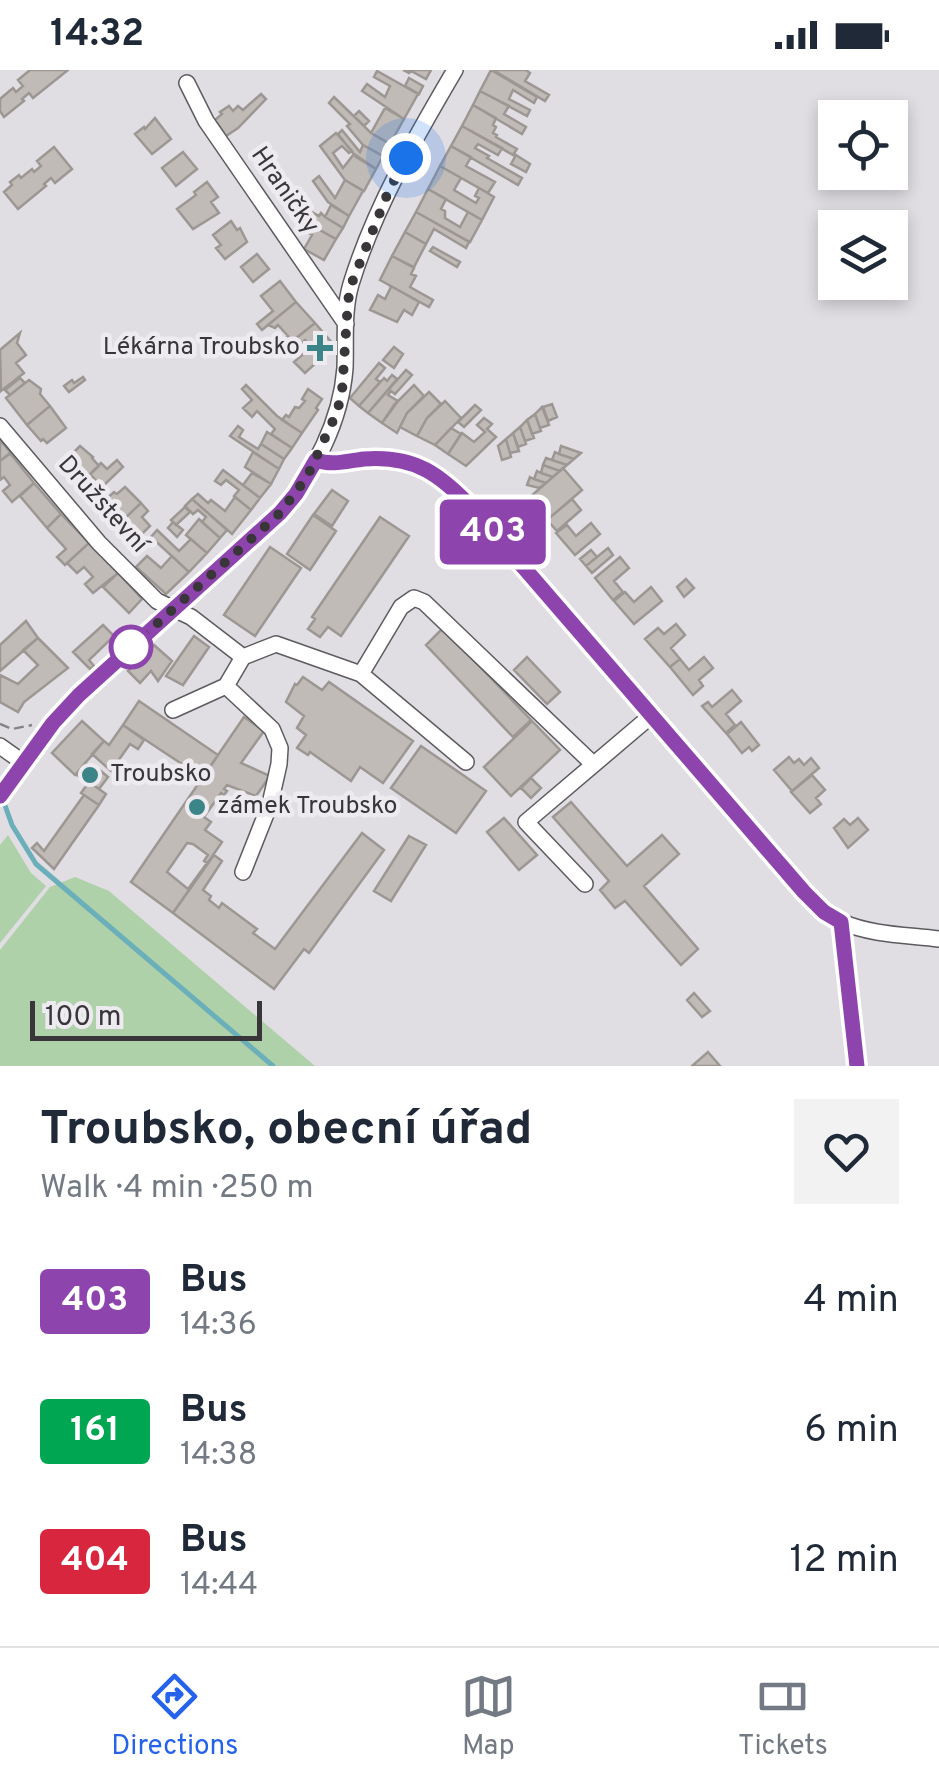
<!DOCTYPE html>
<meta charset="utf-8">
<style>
body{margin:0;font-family:Overpass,sans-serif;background:#f2f2f3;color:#1f2937;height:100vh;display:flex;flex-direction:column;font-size:38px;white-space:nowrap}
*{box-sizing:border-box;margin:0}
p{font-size:32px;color:#747a83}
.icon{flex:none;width:55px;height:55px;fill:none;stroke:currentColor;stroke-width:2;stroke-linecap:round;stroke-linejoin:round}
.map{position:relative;height:996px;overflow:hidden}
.side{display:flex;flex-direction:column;background:#fff;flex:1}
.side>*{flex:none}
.badge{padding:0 20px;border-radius:8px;font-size:35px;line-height:65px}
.buttons{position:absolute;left:818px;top:30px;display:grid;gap:20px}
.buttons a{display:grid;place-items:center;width:90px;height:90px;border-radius:0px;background:#fff;box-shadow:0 5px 15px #0003;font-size:50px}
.scale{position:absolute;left:30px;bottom:25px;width:232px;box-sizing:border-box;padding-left:10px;border:5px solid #383639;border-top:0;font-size:28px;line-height:35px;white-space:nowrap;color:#383639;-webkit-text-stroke:8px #edeaf0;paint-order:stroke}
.you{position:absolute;width:50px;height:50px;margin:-25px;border:8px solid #fff;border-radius:50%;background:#1a73e8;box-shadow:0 0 0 15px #1a73e833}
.map>.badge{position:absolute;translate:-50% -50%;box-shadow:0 0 0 5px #fff}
.round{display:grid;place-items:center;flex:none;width:105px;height:105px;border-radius:0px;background:#f2f2f3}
.overview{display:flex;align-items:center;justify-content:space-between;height:170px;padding:0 40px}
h1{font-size:48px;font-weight:700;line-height:75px}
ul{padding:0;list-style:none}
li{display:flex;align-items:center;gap:30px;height:130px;padding:0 40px}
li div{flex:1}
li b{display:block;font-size:38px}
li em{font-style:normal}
li .badge{min-width:110px;font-weight:700;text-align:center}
.status{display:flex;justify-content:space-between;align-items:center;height:70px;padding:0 50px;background:#fff;direction:ltr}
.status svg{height:28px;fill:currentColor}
.dock{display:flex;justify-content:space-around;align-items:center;height:140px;border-top:2px solid #e0e1e3;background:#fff;font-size:28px;color:#747a83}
.dock a{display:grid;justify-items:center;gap:5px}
.dock .on{color:#2563eb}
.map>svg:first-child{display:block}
.green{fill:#aed1a9}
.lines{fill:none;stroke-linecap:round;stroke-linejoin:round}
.stream{stroke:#6aafb9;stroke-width:5}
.building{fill:#c1bbb7;stroke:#9d9794;stroke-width:2.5;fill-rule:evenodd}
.minor-casing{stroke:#5e5b60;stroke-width:18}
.path{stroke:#868387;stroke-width:2.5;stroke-dasharray:10 5;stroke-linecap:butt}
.minor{stroke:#fff;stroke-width:15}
.line-casing{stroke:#fff;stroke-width:22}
.line{stroke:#8e44ad;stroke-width:15}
.walk{stroke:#383639;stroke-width:10;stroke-dasharray:0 18}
.poi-dot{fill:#3b8487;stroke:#edeaf0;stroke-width:4}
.stop-dot{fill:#fff;stroke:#8e44ad;stroke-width:5}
.labels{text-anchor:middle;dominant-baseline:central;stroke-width:9;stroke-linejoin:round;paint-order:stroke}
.street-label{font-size:25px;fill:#383639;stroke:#edeaf0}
.poi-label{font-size:25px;fill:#383639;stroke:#edeaf0;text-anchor:start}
</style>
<div class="status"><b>14:32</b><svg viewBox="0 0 49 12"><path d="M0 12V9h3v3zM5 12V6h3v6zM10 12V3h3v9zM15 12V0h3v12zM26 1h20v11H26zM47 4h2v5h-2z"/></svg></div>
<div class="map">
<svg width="939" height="996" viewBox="0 0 939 996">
<rect width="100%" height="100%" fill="#e0dde3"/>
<!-- green -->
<path class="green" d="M8,765L31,803L46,816L0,873V775Z
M75,807L109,821L315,996H0V880L50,817Z"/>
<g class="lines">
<!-- stream -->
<path class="stream" d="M2,727L12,755L36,794L273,996"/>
</g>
<!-- building -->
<path class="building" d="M30,0H68L33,28L29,23L22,29L24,31L4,47L0,41V29L13,18L16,22L23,16L18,10Z
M403,0H431L426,9L411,1L409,3Z
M491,0L537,27L534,33L513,20L509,29L530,40L527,46L480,21Z
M493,0H526L530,3L525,11L549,25L545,31Z
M377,1L418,24L404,49L362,21L367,14L385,27L390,16L374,7Z
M409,8L423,16L419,24L405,16Z
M480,21L509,36L504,44L526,57L522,64L473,35Z
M261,24L266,29L238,58L226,66L215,50L222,44L220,42L229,36L233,41L238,36L243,40Z
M334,27L371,63L390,74L383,86L363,75L347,56L350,54L329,33Z
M473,35L496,48L493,55L496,57L493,63L497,65L496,67L517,79L513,85L462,56Z
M385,38L404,49L390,74L371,63Z
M359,41L369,51L364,56L354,46Z
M155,48L171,69L152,84L135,64L144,57L145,59Z
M462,56L502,78L498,85L478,74L475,78L489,86L487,88L522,108L518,115L451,76Z
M342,60L360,82L363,75L383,86L376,99L356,87L338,64Z
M336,63L352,81L349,83L342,76L333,83L343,98L354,84L376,99L364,121L345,110L320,76Z
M451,76L471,87L466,96L495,112L488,123L440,96Z
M54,77L72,99L55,113L51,108L44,114L46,116L18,139L4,122L12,115L10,112L19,105L21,108L32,99L34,102L41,96L37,91Z
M183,82L197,99L176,116L162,98Z
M516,85L530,94L526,102L511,94Z
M440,96L461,108L454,120L476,133L479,128L475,126L479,118L494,127L482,150L428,119Z
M319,106L335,128L345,110L363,121L349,146L328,132L313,111Z
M207,112L218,127L211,132L219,143L193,159L177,139L196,125L194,122Z
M428,119L446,129L441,139L445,141V148L460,157L468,142L482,150L470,172L416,142Z
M331,135L349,146L343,158L325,147Z
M310,141L319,146L321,143L325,147L343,158L336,169L309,154L308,145Z
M416,142L469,172L466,178L434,159L426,174L405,162Z
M231,151L237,160L240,158L247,172L225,189L216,178L221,175L213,165Z
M309,154L336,169L324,190L304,179L312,165L305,161Z
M405,162L426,174L414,197L392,186Z
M433,177L460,192L457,197L430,181Z
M257,184L269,199L253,212L241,197Z
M392,186L414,198L411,204L416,206L410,217L433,230L429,237L380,210Z
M280,211L296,232L262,260L257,254L273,241L261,226Z
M389,215L419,232L412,245L404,240L397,252L370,240L378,225L385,229L391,217Z
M296,232L315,253L276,284L272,279L288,266L278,255L275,258L268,255Z
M315,253L333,274V277L305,303L294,292L309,279L307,277L309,275L305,270L288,284L283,279Z
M20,263L17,273L26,285L16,293L24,303L1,321L0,280Z
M394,277L403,284L394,298L383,290Z
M379,293L385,298L376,309L380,312L359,336L350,328Z
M406,300L412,305L395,324L391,321L388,325L398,331L382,353L368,343Z
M392,305L397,309L368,343L359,336L384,308L387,311Z
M83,307L85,310L69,322L64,316L72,310L74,313Z
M20,308L25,313L10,325L5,320Z
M29,310L41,319L40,324L50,336L27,355L6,328Z
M246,315L277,346L302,363L292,378L271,364L275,359L257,341L252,347L243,338L252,330L242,319Z
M414,315L424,326L407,343L397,363L382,353L394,335Z
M308,319L322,329L316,338L318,340L302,363L282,350L286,345L289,347L295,337L299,338L305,331L302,329Z
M429,322L441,334L427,348L417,366L400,357L407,343Z
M445,331L461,348L435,375L417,366L427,348Z
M552,334L557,347L548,351L543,337Z
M475,335L481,340L464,357L458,352Z
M50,336L66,358L47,373L43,369L41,371L27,355Z
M542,337L549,355L540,358L535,344Z
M535,344L541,361L532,364L527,350Z
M484,348L492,354L487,359L496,367L466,396L448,384L462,363L474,372L485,362L477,355Z
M527,350L534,368L525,371L520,357Z
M238,356L243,360L239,367L258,379L261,374L284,389L279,399L230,366Z
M520,357L526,374L518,377L513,363Z
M451,358L461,364L448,384L435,375Z
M267,362L292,378L284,389L261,374Z
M513,363L519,381L510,383L506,369Z
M506,369L511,387L502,390L498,376Z
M0,370L11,383L0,391Z
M80,376L93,387L92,388L99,396L81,413L79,411L76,414L70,407L73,404L62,394Z
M561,376L581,383L574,389L559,384Z
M253,382L279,399L271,414L245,397Z
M555,382L559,384L574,389L567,395L552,390Z
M10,383L34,413L12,432L3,421L10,415L4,407L0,410V391Z
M546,388L567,395L560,401L543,395Z
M117,390L123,397L102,417L90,404L101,393L107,399Z
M543,395L560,401L553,407L541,403Z
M563,398L582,420L547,450L529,428Z
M223,400L260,428L251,440L234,426L239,420L226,410L221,415L215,411Z
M537,401L541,403L553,407L546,413L534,409Z
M252,403L271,414L260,428L243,415Z
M530,407L534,409L546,413L539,418L527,415Z
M34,413L61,444L47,458L20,426Z
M125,417L141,433L119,454L103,438L106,435L103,432L114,422L117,424Z
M332,420L348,431L332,456L314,444Z
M198,424L208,433L211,430L225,441L235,427L251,440L232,464L192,429Z
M192,429L227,460L220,468L202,452L206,447L198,440L193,444L185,436Z
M572,429L581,440L557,461L547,450Z
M141,433L148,441L142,447L150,456L137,469L119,454Z
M185,437L190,442L176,455L171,450Z
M61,444L89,473L65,495L57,487L66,479L47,458Z
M313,445L336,461L310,500L287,484Z
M380,447L409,466L341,566L328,557L320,567L308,559L315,549L312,547Z
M199,449L220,468L207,483L186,465Z
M173,452L183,460L177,467L168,458Z
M591,453L600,464L575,485L556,463L567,455L576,466Z
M157,460L179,481L191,469L207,483L189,502L151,467Z
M89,473L118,503L93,523L85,514L93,507L84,497L77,503L67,493Z
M270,477L301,498L255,566L224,545Z
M608,478L613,485L592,503L586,496Z
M591,480L597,487L586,496L580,489Z
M147,486L161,498L172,486L189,502L166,524L136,497Z
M620,487L629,498L614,511L623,522L613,530L595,508Z
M118,503L142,529L129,543L103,517Z
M686,509L694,518L684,527L677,517Z
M651,517L662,531L634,554L614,531L625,522L634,532Z
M26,551L38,568L0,601V575Z
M676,554L685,565L671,578L680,589L670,597L645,569L658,558L664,564Z
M103,555L114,566L89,590L94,596L90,599L73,582Z
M443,558L531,650L513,667L426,575Z
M194,566L209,577L183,615L166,606Z
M38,568L68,598L24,632L18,642L0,632V605L18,614L38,595L23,580Z
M154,575L172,591L158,611L151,601L140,613L128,601Z
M527,587L560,622L547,634L514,600Z
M704,587L713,598L699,610L703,616L693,625L670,597L680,589L689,600Z
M303,607L322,620L329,612L413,671L383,713L360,697L351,711L310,682L308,685L297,678L306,665L297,658L304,646L286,632L295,614L297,615Z
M732,620L741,631L726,644L735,655L726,663L702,636L708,632L712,637Z
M139,631L218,685L203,708L123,655Z
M244,647L264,661L241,693L270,706L256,726L227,715L224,719L227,721L224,725L221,723L204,747L211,752L205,760L222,772L173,843L131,812ZM187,773L193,774L208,785L204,791L207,793L188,819L167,802Z
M82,651L104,671L75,705L52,683Z
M532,651L560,680L511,726L484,697Z
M741,652L759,675L752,681L749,677L742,683L727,664Z
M123,655L144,670L138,679L130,674L111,701L92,684L104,671L109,675Z
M421,676L486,721L456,763L391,718Z
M789,687L794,693L799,689L804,695L811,688L819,698L792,721L774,700Z
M85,693L93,700L96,697L108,707L99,719L89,712L88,714L76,704Z
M812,705L825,720L816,728L821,734L810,743L791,722Z
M531,708L541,718L531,728L521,718Z
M89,712L106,724L99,735L81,723Z
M84,725L99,735L54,799L32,778L37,773L44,781Z
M571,732L627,796L662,765L679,784L644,816L698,879L681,895L625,831L615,838L600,820L609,811L553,747Z
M504,748L537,785L519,800L487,762Z
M858,748L868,760L848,778L834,758L844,749L850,755Z
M362,763L384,780L309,883L304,879L274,919L173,843L214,785L222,791L203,820L211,826L209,830L219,838L222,833L257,859L253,863L275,879Z
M409,766L426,775L391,831L374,821Z
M694,923L710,941L702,947L687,930Z
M708,982L720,996H692Z"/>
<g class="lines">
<defs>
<path id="minor" d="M187,13L206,51L346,254
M0,356L99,473L157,531L191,547L243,587
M317,390C332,396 347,391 364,389C416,385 441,405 475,441L804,822C816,834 827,846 842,852C871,865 908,865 939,869
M226,616L272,659L280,678L279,694L270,734L243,802
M173,640L226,616L243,587L276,574L361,604
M0,676L24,693
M466,692L361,604L401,537L414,528L424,532L593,694
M0,725L53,653L79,625L279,443C314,404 341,351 345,298C346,271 343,241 351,214C374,139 415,68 455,0
M585,814L526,752L652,645
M841,852L857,996"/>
</defs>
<!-- minor casing -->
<use href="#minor" class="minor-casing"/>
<!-- path -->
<path class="path" d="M0,654L12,659L32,655"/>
<!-- minor -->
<use href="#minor" class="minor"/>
</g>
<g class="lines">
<defs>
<path id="line" d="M0,726L53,653L79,625L280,443L296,424L316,390C332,396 347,391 364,389C416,385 441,405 475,441L804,822L824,842L841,852L857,996"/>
</defs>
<!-- line casing -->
<use href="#line" class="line-casing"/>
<!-- line -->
<use href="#line" class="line"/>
<!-- walk -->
<path class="walk" d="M131,577L280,443L307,407L337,342L342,322L348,231L351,215L389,120L406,88"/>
</g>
<!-- markers -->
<g class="poi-dot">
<path d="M315 263h10v10h10v10h-10v10h-10v-10h-10v-10h10z"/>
<circle cx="90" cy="705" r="10"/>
<circle cx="197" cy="737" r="10"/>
</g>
<circle class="stop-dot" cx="131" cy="577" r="20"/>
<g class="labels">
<!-- street labels -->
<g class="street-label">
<text transform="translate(284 121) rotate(55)">Hraničky</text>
<text transform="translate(102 435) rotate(48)">Družstevní</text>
</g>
<!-- poi labels -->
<g class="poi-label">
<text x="300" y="278" text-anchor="end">Lékárna Troubsko</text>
<text x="110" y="705">Troubsko</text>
<text x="217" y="737">zámek Troubsko</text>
</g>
</g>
</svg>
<div class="buttons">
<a><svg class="icon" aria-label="locate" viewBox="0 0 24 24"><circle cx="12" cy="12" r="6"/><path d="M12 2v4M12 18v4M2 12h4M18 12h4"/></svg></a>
<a><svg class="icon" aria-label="layers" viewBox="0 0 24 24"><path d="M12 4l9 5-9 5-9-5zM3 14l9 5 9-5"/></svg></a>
</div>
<div class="scale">100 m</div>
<div class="you" style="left:406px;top:88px"></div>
<b class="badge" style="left:493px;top:462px;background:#8e44ad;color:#fff">403</b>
</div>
<section class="side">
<div class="overview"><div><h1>Troubsko, obecní úřad</h1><p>Walk · 4 min · 250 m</p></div><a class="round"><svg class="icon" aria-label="heart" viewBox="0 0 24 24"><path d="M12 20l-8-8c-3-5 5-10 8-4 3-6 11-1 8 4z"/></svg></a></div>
<ul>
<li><span class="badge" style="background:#8e44ad;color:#fff">403</span><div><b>Bus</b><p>14:36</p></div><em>4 min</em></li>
<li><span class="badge" style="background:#00a651;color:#fff">161</span><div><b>Bus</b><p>14:38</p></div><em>6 min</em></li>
<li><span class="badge" style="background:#d7263d;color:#fff">404</span><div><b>Bus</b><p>14:44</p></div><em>12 min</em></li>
</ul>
</section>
<nav class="dock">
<a class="on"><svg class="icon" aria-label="directions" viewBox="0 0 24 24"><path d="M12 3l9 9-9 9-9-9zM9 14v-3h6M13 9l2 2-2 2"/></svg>Directions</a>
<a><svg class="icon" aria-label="map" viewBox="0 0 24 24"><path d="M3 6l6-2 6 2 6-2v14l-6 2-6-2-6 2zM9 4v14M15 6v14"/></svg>Map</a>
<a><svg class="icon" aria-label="tickets" viewBox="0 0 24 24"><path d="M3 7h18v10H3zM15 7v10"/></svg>Tickets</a>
</nav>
